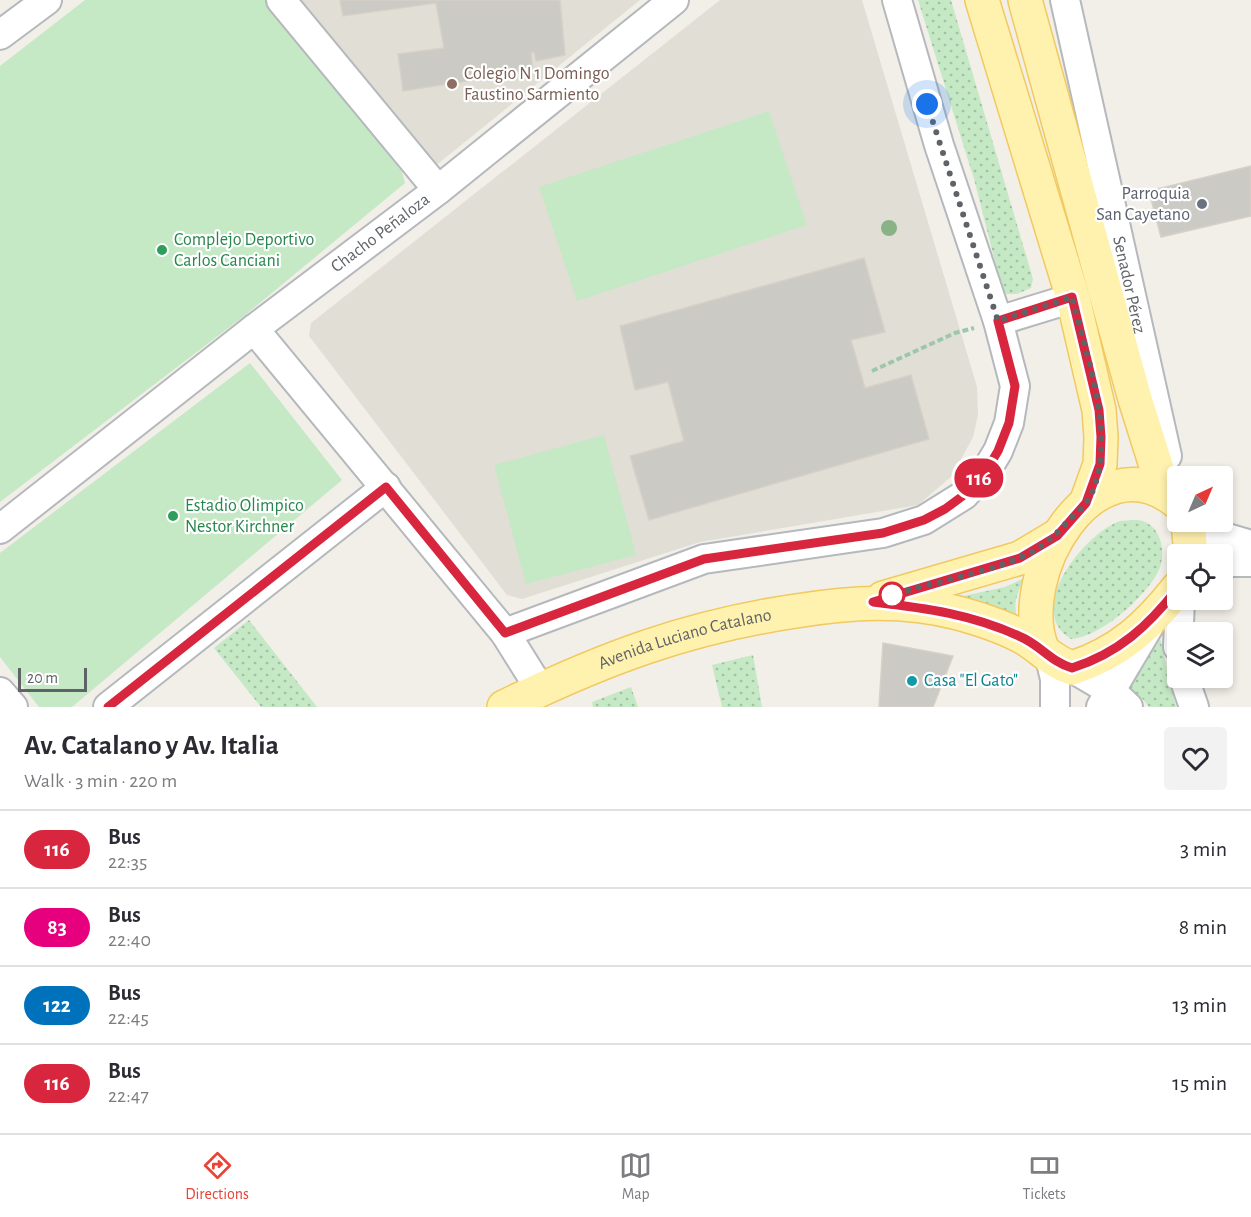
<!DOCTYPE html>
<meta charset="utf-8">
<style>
body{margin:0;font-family:"Alegreya Sans",sans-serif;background:#f2f2f3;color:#2b2b33;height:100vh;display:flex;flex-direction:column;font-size:22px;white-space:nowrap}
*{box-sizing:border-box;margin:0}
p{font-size:20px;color:#7c7c81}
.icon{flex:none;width:33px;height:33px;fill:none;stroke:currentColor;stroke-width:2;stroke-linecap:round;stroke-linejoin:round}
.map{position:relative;height:707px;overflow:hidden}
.side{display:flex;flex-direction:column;background:#fff;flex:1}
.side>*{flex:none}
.badge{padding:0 12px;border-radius:20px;font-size:21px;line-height:39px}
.needle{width:39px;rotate:44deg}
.controls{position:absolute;left:1167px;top:466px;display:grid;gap:12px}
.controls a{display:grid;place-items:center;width:66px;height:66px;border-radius:6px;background:#fff;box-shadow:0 3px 9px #0003;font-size:30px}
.scale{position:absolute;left:18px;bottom:15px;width:69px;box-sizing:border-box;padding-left:6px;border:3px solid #5f6368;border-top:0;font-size:16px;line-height:21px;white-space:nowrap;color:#5f6368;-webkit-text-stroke:4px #fff;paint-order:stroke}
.you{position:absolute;width:30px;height:30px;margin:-15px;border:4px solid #fff;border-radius:50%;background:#1a73e8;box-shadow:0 0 0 9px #1a73e833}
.map>.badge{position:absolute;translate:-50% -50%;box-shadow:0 0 0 3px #fff}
.round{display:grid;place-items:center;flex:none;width:63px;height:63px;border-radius:6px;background:#f2f2f3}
.head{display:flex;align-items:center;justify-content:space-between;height:102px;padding:0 24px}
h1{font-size:28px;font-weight:700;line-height:45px}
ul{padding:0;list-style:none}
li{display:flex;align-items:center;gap:18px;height:78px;padding:0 24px;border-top:2px solid #e1e1e2}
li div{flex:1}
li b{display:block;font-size:22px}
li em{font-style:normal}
li .badge{min-width:66px;font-weight:700;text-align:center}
.tabs{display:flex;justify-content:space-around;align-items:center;height:84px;border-top:2px solid #e1e1e2;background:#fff;font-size:16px;color:#7c7c81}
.tabs a{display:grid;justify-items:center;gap:3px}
.tabs .on{color:#ea4335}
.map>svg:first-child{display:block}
.education{fill:#e1ded6}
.green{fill:url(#green-dots)}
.pitch{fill:#c5e8c5}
.building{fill:#cccac5;stroke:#d6d1c6;stroke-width:1.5}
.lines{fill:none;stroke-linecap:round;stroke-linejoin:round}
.minor-casing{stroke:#b5b8bc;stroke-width:32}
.major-casing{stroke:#f2c960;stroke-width:36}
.path{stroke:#9cc7a9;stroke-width:4;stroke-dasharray:6 3;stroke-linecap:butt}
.minor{stroke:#fff;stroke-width:28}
.major{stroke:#fff2af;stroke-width:33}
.tree{fill:#89b387}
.line-casing{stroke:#fff;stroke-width:14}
.line{stroke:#d7263d;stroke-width:9}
.walk{stroke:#5f6368;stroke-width:6;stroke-dasharray:0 10.8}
.education-dot{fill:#8d6e63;stroke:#fff;stroke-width:2}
.worship-dot{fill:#6b7280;stroke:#fff;stroke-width:2}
.leisure-dot{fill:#2e9e5b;stroke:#fff;stroke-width:2}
.stop-dot{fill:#fff;stroke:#d7263d;stroke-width:3}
.culture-dot{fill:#0f9aa8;stroke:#fff;stroke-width:2}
.labels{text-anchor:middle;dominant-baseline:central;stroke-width:4.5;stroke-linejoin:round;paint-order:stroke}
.education-label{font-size:18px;fill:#785e54;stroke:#fff;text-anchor:start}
.worship-label{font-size:18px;fill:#5b616d;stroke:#fff;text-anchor:end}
.street-label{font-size:18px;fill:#5f6368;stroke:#fff}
.leisure-label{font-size:18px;fill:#27864d;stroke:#fff;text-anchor:start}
.culture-label{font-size:18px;fill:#0d838f;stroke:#fff;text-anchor:start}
</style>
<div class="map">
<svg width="1251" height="707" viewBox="0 0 1251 707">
<defs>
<pattern id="green-dots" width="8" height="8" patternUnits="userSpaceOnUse" patternTransform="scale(1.5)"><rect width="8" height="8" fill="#c5e8c5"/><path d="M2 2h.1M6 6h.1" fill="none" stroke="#a3c0a4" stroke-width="1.8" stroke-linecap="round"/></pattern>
</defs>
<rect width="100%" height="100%" fill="#f1efe8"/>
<!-- education -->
<path class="education" d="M301,0H640L434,167Z
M720,0H862L977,387L978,415L973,437L952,476L918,505L700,542L522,599L507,595L309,336L311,323Z"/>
<!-- green -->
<path class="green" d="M918,0H951L1033,279L1031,288L1017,294H1006L1002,289L974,179Z
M1120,521C1127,521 1136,519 1143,521C1165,529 1167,561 1155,577C1140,601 1100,637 1071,639C1023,610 1085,533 1120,521Z
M1025,578C1016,593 1012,607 1019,624L959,597L1005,587Z
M249,620L317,707H261L214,648Z
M1159,634L1176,707H1149L1142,698L1117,682Z
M753,655L762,707H722L712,665Z
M631,687L638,707H593L592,702Z"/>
<!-- pitch -->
<path class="pitch" d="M85,0H265L402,172L405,183L244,316L0,502V66Z
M769,111L807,225L577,301L539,187Z
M250,363L342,480L72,707H39L0,657V553Z
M604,435L636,555L526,584L494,465Z"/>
<!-- building -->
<path class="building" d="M340,0H560L565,55L536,61L534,52L531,53L533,71L403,91L398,54L444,48L436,3L343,16Z
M1251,166V216L1161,237L1149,191Z
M864,258L885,332L851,340L865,388L911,375L929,439L649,520L630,456L684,441L668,382L635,390L620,326Z
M883,643L953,656L933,707H879Z"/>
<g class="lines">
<defs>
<g id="minor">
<path d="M281,0L438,190"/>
<path id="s1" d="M1065,0L1167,456"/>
<path d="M0,35L47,0"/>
<path d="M998,321L1073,298"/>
<path d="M254,329L505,633L540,689"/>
<path d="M1190,527L1251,545"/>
<path id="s2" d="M0,529L254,329L438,190L674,0"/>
<path d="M1222,562H1251"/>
<path d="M505,633L704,559L883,533L924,520L964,495L986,471L998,451L1009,423L1015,386L998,321L939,145L897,0"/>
<path d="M1178,647L1180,600"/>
<path d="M1050,658L1055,679V707"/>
<path d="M1072,668L1111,691L1128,707"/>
<path d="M1184,678L1194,707"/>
<path d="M0,692L13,707"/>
<path d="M108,707L386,487"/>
<path d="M1101,707L1149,626"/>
</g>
<g id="major">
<path d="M982,0L1073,298L1099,410L1101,437L1100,464L1086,503"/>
<path d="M1025,0L1135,399L1164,491"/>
<path d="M1188,522L1191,555"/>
<path d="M883,598L1020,558L1057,536"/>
<path d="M1043,651C1011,577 1094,435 1177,502"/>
<path id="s3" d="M504,707C603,659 687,627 796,611C852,602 902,599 958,613C980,619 1007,628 1026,639C1042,649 1053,662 1072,668C1119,653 1148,626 1178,588"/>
</g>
</defs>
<!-- minor casing -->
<use href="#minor" class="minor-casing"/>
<!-- major casing -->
<use href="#major" class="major-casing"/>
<!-- path -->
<path class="path" d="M872,371L955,333L974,328"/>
<!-- minor -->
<use href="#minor" class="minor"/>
<!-- major -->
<use href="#major" class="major"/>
</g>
<!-- trees -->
<circle class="tree" cx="889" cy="228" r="8"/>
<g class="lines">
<defs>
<path id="line" d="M108,707L386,487L505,633L704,559L883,533L924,520L945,509L964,495L986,471L998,451L1009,423L1015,386L998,321L1072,297L1099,410L1101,437L1100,464L1086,503L1057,536L1020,558L873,602C925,608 972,614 1021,637C1040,645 1051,662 1072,668C1119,653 1148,626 1178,588"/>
</defs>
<!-- line casing -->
<use href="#line" class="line-casing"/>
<!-- line -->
<use href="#line" class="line"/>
<!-- walk -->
<path class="walk" d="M892,595L890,596C931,582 983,574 1021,557C1046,546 1053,537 1071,518C1075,513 1083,508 1087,502C1121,446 1086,356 1072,297L998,321L927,104"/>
</g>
<!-- markers -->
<circle class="education-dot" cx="452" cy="84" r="6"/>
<circle class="worship-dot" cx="1202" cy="204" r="6"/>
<g class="leisure-dot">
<circle cx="162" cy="250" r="6"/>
<circle cx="173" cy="516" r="6"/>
</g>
<circle class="stop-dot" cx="892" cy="595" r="12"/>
<circle class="culture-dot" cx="912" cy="681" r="6"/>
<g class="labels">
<!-- education labels -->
<g class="education-label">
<text x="464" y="74">Colegio N 1 Domingo<tspan x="464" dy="21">Faustino Sarmiento</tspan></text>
</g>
<!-- worship labels -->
<g class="worship-label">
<text x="1190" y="194">Parroquia<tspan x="1190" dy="21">San Cayetano</tspan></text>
</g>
<!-- street labels -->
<g class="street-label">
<text stroke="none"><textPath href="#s2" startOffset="482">Chacho Peñaloza</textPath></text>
<text stroke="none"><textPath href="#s1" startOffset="292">Senador Pérez</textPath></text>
<text stroke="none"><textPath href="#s3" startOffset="194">Avenida Luciano Catalano</textPath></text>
</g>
<!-- leisure labels -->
<g class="leisure-label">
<text x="174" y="240">Complejo Deportivo<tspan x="174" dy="21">Carlos Canciani</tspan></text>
<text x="185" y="506">Estadio Olimpico<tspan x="185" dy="21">Nestor Kirchner</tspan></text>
</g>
<!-- culture labels -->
<g class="culture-label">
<text x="924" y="681">Casa "El Gato"</text>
</g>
</g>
</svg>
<div class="controls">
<a><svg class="needle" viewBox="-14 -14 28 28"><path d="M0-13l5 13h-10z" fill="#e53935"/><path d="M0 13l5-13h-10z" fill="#7c7c81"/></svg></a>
<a><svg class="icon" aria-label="locate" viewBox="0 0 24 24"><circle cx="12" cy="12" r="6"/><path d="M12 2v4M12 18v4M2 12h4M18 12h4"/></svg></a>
<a><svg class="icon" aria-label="layers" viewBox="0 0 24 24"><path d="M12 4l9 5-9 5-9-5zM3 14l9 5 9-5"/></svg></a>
</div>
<div class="scale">20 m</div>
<div class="you" style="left:927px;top:104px"></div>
<b class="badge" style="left:979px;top:478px;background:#d7263d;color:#fff">116</b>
</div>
<section class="side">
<div class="head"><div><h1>Av. Catalano y Av. Italia</h1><p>Walk · 3 min · 220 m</p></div><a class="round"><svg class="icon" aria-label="heart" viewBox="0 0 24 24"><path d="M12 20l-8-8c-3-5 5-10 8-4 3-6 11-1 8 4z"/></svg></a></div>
<ul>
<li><span class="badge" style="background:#d7263d;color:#fff">116</span><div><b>Bus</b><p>22:35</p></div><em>3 min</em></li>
<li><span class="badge" style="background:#e6007e;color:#fff">83</span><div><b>Bus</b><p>22:40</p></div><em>8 min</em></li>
<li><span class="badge" style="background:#0072bc;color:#fff">122</span><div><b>Bus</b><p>22:45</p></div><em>13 min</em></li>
<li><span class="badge" style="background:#d7263d;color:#fff">116</span><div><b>Bus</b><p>22:47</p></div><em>15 min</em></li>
</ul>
</section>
<nav class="tabs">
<a class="on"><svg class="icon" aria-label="directions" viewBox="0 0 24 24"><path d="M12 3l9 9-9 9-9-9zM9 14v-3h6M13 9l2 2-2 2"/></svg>Directions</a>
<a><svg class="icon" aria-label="map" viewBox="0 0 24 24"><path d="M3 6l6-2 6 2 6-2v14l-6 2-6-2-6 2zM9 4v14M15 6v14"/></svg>Map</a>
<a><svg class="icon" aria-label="tickets" viewBox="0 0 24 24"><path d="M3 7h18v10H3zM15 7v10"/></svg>Tickets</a>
</nav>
